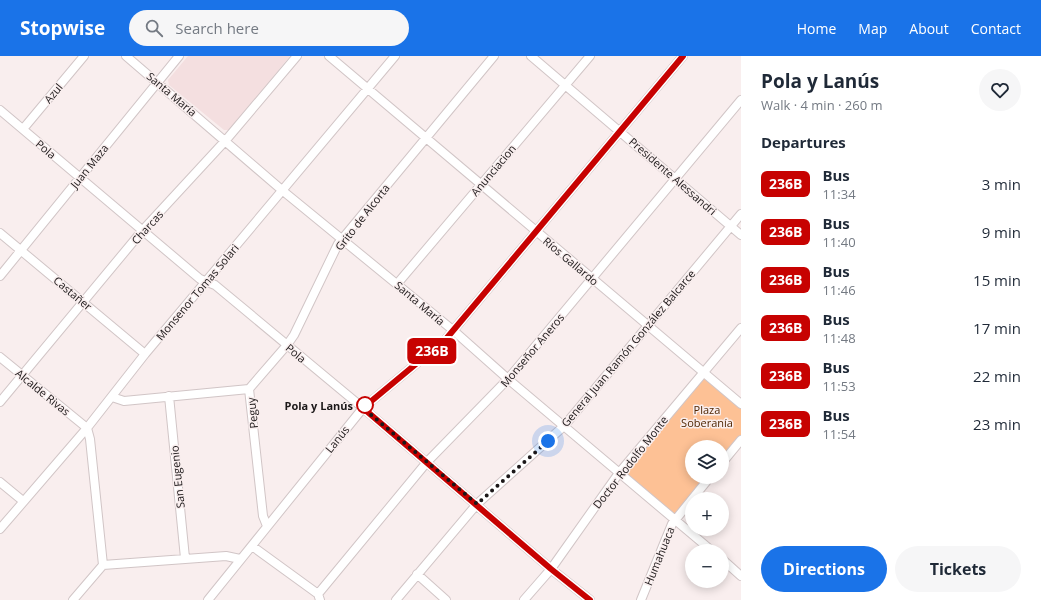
<!DOCTYPE html>
<meta charset="utf-8">
<style>
body{margin:0;font-family:"Open Sans",sans-serif;background:#f6f6f7;color:#1f2937;height:100vh;display:flex;flex-direction:column;font-size:15px;white-space:nowrap}
*{box-sizing:border-box;margin:0}
p{font-size:13px;color:#747a83}
.icon{flex:none;width:22px;height:22px;fill:none;stroke:currentColor;stroke-width:2;stroke-linecap:round;stroke-linejoin:round}
.map{position:relative;flex:1;overflow:hidden}
.drawer{display:flex;flex-direction:column;background:#fff;width:300px}
.drawer>*{flex:none}
.badge{padding:0 8px;border-radius:6px;font-size:14px;line-height:26px}
.controls{position:absolute;left:685px;top:384px;display:grid;gap:8px}
.controls a{display:grid;place-items:center;width:44px;height:44px;border-radius:50%;background:#fff;box-shadow:0 2px 10px #0003;font-size:20px}
.you{position:absolute;width:20px;height:20px;margin:-10px;border:3px solid #fff;border-radius:50%;background:#1a73e8;box-shadow:0 0 0 6px #1a73e833}
.map>.badge{position:absolute;translate:-50% -50%;box-shadow:0 0 0 2px #fff}
h2{padding:0 20px;font-size:15px;line-height:36px}
.round{display:grid;place-items:center;flex:none;width:42px;height:42px;border-radius:21px;background:#f6f6f7}
.headline{display:flex;align-items:center;justify-content:space-between;height:68px;padding:0 20px}
h1{font-size:19px;font-weight:700;line-height:30px}
.primary-button{display:flex;gap:8px;margin-top:auto;padding:8px 20px}
.primary-button a{flex:1;height:46px;border-radius:24px;background:#1a73e8;color:#fff;font-size:16px;font-weight:700;line-height:46px;text-align:center}
.primary-button a+a{background:#f6f6f7;color:#1f2937}
ul{padding:0;list-style:none}
li{display:flex;align-items:center;gap:12px;height:48px;padding:0 20px}
li div{flex:1}
li b{display:block;font-size:15px}
li em{font-style:normal}
li .badge{min-width:44px;font-weight:700;text-align:center}
header{display:flex;align-items:center;gap:24px;box-sizing:border-box;height:56px;padding:0 20px;background:#1a73e8;color:#fff}
header strong{font-size:19px}
nav{display:flex;gap:22px;margin-inline-start:auto;font-size:14px}
.search{width:280px;height:36px;background:#f6f6f7;display:flex;align-items:center;gap:10px;box-sizing:border-box;padding:0 14px;border-radius:22px;color:#747a83;font-size:15px}
main{display:flex;flex:1;min-height:0}
.map>svg:first-child{display:block}
.built{fill:#f4dfe0}
.green{fill:#fdc195}
.lines{fill:none;stroke-linecap:round;stroke-linejoin:round}
.minor-casing{stroke:#d1c5c6;stroke-width:10}
.minor{stroke:#fff;stroke-width:8}
.line-casing{stroke:#fff;stroke-width:9}
.line{stroke:#c70201;stroke-width:6}
.walk{stroke:#1b1718;stroke-width:4;stroke-dasharray:0 7.2}
.stop-dot{fill:#fff;stroke:#c70201;stroke-width:2}
.labels{text-anchor:middle;dominant-baseline:central;stroke-width:3;stroke-linejoin:round;paint-order:stroke}
.street-label{font-size:11px;fill:#1b1718;stroke:#f9eeee}
.stop-label{font-size:11px;font-weight:bold;fill:#1b1718;stroke:#f9eeee;text-anchor:end}
.park-label{font-size:11px;fill:#4f2500;stroke:#f9eeee}
</style>
<header>
<strong>Stopwise</strong>
<div class="search"><svg class="icon" aria-label="search" viewBox="0 0 24 24"><circle cx="10" cy="10" r="6"/><path d="M15 15l6 6"/></svg>Search here</div>
<nav><a>Home</a><a>Map</a><a>About</a><a>Contact</a></nav>
</header>
<main>
<div class="map">
<svg width="741" height="544" viewBox="0 0 741 544">
<rect width="100%" height="100%" fill="#f9eeee"/>
<!-- built -->
<path class="built" d="M188,0H290L230,74H224L169,29L168,24Z"/>
<!-- green -->
<path class="green" d="M703,317L741,348V384L722,407V391H692V421H710L674,463L619,417Z"/>
<g class="lines">
<defs>
<path id="minor" d="M126,0L283,135L454,275L508,323L712,495
M329,0L741,348
M531,0L741,179
M0,54L200,223L215,229L363,352L551,513L590,544
M23,73L84,0
M0,177L145,298
M0,220L179,0
M397,228L590,0
M0,301L87,372L90,383L103,509
M249,333L287,289L294,279L338,188L494,0
M249,333L263,460L267,470
M169,340L185,502
M112,341L124,345L249,333
M0,346L142,175L226,84L297,0
M722,407L741,384
M0,426L23,445
M0,473L87,372L145,298L395,0
M252,490L318,538L320,544
M722,503L741,520
M103,509L226,500L240,503
M417,518L446,544
M318,538L427,406L508,323L741,44
M73,544L103,509
M208,544L363,352L446,283L683,0
M396,544L477,448L564,370L741,158
M524,544L551,513L619,417L741,272
M641,544L672,468L710,421"/>
</defs>
<!-- minor casing -->
<use href="#minor" class="minor-casing"/>
<!-- minor -->
<use href="#minor" class="minor"/>
</g>
<g class="lines">
<defs>
<path id="line" d="M590,544L551,513L363,352L446,283L683,0"/>
</defs>
<!-- line casing -->
<use href="#line" class="line-casing"/>
<!-- line -->
<use href="#line" class="line"/>
<!-- walk -->
<path class="walk" d="M365,349L363,352L477,448L548,385"/>
</g>
<!-- markers -->
<circle class="stop-dot" cx="365" cy="349" r="8"/>
<g class="labels">
<!-- street labels -->
<g class="street-label">
<text transform="translate(53 37) rotate(-50)">Azul</text>
<text transform="translate(172 38) rotate(40)">Santa María</text>
<text transform="translate(46 93) rotate(40)">Pola</text>
<text transform="translate(89 110) rotate(-51)">Juan Maza</text>
<text transform="translate(493 114) rotate(-50)">Anunciacion</text>
<text transform="translate(673 120) rotate(41)">Presidente Alessandri</text>
<text transform="translate(362 161) rotate(-52)">Grito de Alcorta</text>
<text transform="translate(147 171) rotate(-48)">Charcas</text>
<text transform="translate(571 205) rotate(40)">Ríos Gallardo</text>
<text transform="translate(197 236) rotate(-50)">Monsenor Tomas Solari</text>
<text transform="translate(73 237) rotate(40)">Castañer</text>
<text transform="translate(420 247) rotate(40)">Santa María</text>
<text transform="translate(628 292) rotate(-50)">General Juan Ramón González Balcarce</text>
<text transform="translate(532 294) rotate(-50)">Monseñor Aneros</text>
<text transform="translate(296 297) rotate(40)">Pola</text>
<text transform="translate(43 336) rotate(39)">Alcalde Rivas</text>
<text transform="translate(252 357) rotate(-96)">Peguy</text>
<text transform="translate(337 383) rotate(-51)">Lanús</text>
<text transform="translate(630 406) rotate(-52)">Doctor Rodolfo Monte</text>
<text transform="translate(177 421) rotate(-96)">San Eugenio</text>
<text transform="translate(659 500) rotate(-68)">Humahuaca</text>
</g>
<!-- stop labels -->
<g class="stop-label">
<text x="353" y="349">Pola y Lanús</text>
</g>
<!-- park labels -->
<g class="park-label">
<text x="707" y="353">Plaza<tspan x="707" dy="13">Soberanía</tspan></text>
</g>
</g>
</svg>
<div class="controls">
<a><svg class="icon" aria-label="layers" viewBox="0 0 24 24"><path d="M12 4l9 5-9 5-9-5zM3 14l9 5 9-5"/></svg></a>
<a>+</a>
<a>−</a>
</div>
<div class="you" style="left:548px;top:385px"></div>
<b class="badge" style="left:432px;top:295px;background:#c70201;color:#fff">236B</b>
</div>
<section class="drawer">
<div class="headline"><div><h1>Pola y Lanús</h1><p>Walk · 4 min · 260 m</p></div><a class="round"><svg class="icon" aria-label="heart" viewBox="0 0 24 24"><path d="M12 20l-8-8c-3-5 5-10 8-4 3-6 11-1 8 4z"/></svg></a></div>
<h2>Departures</h2>
<ul>
<li><span class="badge" style="background:#c70201;color:#fff">236B</span><div><b>Bus</b><p>11:34</p></div><em>3 min</em></li>
<li><span class="badge" style="background:#c70201;color:#fff">236B</span><div><b>Bus</b><p>11:40</p></div><em>9 min</em></li>
<li><span class="badge" style="background:#c70201;color:#fff">236B</span><div><b>Bus</b><p>11:46</p></div><em>15 min</em></li>
<li><span class="badge" style="background:#c70201;color:#fff">236B</span><div><b>Bus</b><p>11:48</p></div><em>17 min</em></li>
<li><span class="badge" style="background:#c70201;color:#fff">236B</span><div><b>Bus</b><p>11:53</p></div><em>22 min</em></li>
<li><span class="badge" style="background:#c70201;color:#fff">236B</span><div><b>Bus</b><p>11:54</p></div><em>23 min</em></li>
</ul>
<div class="primary-button"><a>Directions</a><a>Tickets</a></div>
</section>
</main>
